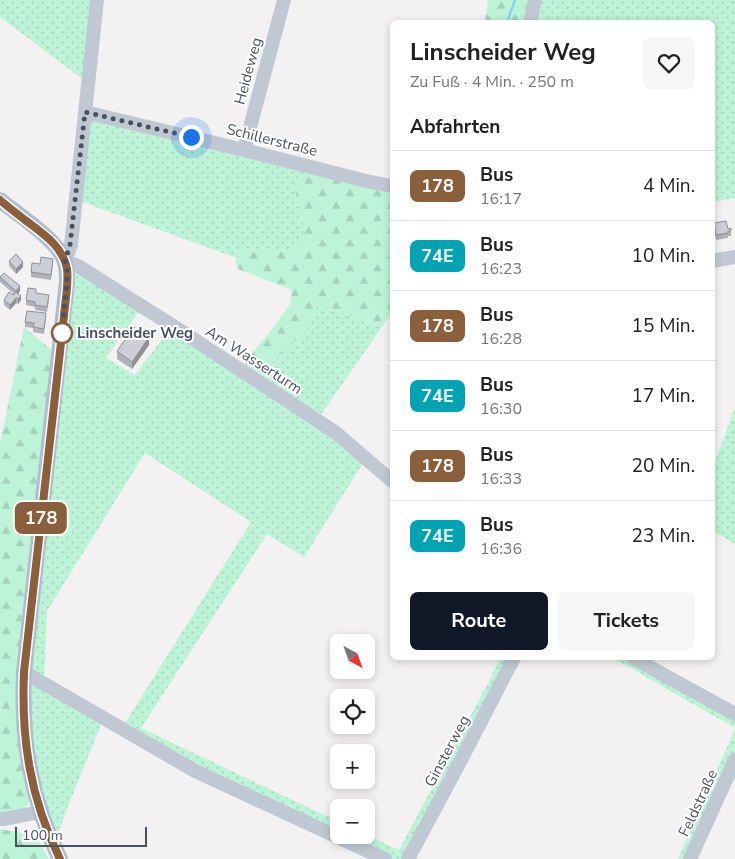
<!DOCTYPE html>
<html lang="de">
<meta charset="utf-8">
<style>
body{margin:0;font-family:"Nunito Sans",sans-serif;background:#f6f6f6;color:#222;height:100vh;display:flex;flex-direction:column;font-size:19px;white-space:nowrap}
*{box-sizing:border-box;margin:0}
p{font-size:16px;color:#767676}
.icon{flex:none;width:28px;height:28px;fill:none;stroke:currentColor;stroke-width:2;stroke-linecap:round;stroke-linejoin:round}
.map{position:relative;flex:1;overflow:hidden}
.drawer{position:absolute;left:390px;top:20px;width:325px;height:640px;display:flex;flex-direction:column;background:#fff;border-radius:8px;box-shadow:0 2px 8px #0003}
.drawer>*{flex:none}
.badge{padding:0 10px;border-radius:8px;font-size:18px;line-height:32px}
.needle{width:32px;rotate:139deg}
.buttons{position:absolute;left:330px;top:634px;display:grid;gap:10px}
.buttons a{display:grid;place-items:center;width:45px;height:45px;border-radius:8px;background:#fff;box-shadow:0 2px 8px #0003;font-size:25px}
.scale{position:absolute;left:15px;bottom:12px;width:132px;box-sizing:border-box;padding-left:5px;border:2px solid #475260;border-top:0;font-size:14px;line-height:18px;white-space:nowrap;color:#475260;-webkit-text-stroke:4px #fff;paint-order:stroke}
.you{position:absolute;width:25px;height:25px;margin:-12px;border:4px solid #fff;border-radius:50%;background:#1a73e8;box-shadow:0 0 0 8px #1a73e833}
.map>.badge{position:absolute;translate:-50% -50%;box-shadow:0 0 0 2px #fff}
h2{padding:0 20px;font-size:19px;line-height:45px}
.round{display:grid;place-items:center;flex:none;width:52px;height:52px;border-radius:8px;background:#f6f6f6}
.summary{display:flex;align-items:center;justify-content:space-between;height:85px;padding:0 20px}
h1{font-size:24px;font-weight:700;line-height:38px}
.cta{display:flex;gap:10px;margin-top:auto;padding:10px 20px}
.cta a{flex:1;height:58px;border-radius:8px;background:#111827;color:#fff;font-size:20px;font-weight:700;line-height:58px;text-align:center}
.cta a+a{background:#f6f6f6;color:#222}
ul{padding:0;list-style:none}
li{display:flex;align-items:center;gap:15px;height:70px;padding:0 20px;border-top:1px solid #e0e0e0}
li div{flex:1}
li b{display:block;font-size:19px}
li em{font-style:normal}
li .badge{min-width:55px;font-weight:700;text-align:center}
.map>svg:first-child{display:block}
.grass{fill:url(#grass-dots)}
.forest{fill:url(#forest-firs)}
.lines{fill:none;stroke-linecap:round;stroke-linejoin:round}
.stream{stroke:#87d2f3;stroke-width:2.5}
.minor{stroke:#c0c9d3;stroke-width:14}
.major{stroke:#afbdd1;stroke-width:16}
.wall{fill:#afb2b9}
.shaded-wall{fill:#8f9196}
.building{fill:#cccfd7;stroke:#8f9196}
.line-casing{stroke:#fff;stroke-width:11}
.line{stroke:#8b5e3c;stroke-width:8}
.walk{stroke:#475260;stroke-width:5;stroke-dasharray:0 9}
.stop-dot{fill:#fff;stroke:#8b5e3c;stroke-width:2.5}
.labels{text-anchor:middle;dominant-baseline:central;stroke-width:4;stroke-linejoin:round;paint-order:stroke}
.street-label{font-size:15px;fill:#475260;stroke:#fff}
.stop-label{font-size:15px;font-weight:bold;fill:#475260;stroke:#fff;text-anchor:start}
</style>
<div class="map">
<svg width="735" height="859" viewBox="0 0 735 859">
<defs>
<pattern id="grass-dots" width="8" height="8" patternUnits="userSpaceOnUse" patternTransform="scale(1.25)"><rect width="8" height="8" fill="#bdf3d7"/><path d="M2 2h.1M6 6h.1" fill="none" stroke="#a4d2bb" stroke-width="1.8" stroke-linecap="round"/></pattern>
<pattern id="forest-firs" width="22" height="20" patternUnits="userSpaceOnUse" patternTransform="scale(1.25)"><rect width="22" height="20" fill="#bdf3d7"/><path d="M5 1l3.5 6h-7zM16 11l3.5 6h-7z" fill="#a4d2bb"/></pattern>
</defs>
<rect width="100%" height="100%" fill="#f3f1f1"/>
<!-- grass -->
<path class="grass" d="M0,0H93L85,81L0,17Z
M536,0H735V198L713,202L712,22H531Z
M87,116L306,167L304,174L294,185L303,224V242L291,252L278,249L241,251L237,258L77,200Z
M72,266L140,310L106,358L135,375L170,329L365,460L304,557L267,534L141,728L339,822V835L122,728L251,522L145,453L47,611L44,682L27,672Z
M318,304L382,327L318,419L270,386L276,370L272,362L309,328Z
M735,407V544L713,531V468Z
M500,658H511L404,859H391L339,835H366L399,850L488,683Z
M613,658H628L735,718V728Z
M27,675L103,720L68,806L55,843L37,793Z
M735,729V749L730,766L687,859H678Z"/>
<!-- forest -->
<path class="forest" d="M488,0H533L528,22H485Z
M306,167L392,189V311L382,327L318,304L309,328L272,362L276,370L270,386L241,367L269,333L290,304L292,290L238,269L235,262L241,251L278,249L291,252L303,242V224L294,185L304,174Z
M24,327L55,353L21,672L31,799L24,810L0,815V444Z
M0,829L35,835L49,859H0Z"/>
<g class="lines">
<!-- stream -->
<path class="stream" d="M507,22L515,0"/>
<!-- minor -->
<path class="minor" d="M97,0L71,245L65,261L78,266L181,331L335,432L392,481
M530,22L535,0
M85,112L244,150L366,181L392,186
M244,150L284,0
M712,261L735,257
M633,658L735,714
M24,672L195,771L385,859
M0,819H4L40,812
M408,859L461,760L506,673L514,658
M690,859L735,760"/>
<!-- major -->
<path class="major" d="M0,200C18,215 55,238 64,259C67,267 67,274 67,282L24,672C21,740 30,797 60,859"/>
</g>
<!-- wall -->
<path class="wall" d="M714,223L728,229L731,228V236H728V238L716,240L714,228Z
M712,240L714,249V254H712Z
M9,261L23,267L16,274L9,266Z
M40,264H53L51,280L31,277V272Z
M0,277L20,291L18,294L21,300L18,304L16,303L10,310L4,305V300L14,294L0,282Z
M36,293L49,300L47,312L35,310V307L26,305V300Z
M46,318L44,334L33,332V328L25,327V322Z
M149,345L132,369L117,359V351Z"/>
<!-- shaded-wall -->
<path class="shaded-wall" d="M23,262V267L16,274V269Z
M20,286V291L16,296V291Z
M21,296V300L18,304V299Z
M16,298V303L10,310V305Z
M149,337V345L132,369V362Z"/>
<!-- building -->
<path class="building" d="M726,221L728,229L731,228V231H728V233L716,235L714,223Z
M712,240L714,249H712Z
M16,254L23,262L16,269L9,261Z
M41,257L53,259L51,275L31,272L32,263L40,264Z
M4,273L20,286L16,291L0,277Z
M28,288L36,289V293L49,295L47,307L35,305V302L26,300Z
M9,292L13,295L16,292L21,296L18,299L16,298L10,305L4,300Z
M27,311L46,313L44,329L33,327L34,323L25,322Z
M134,327L149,337L132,362L117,351Z"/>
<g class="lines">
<defs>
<path id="line" d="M0,200C8,207 16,213 25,220C42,233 63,246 67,269C69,285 65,301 64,316L24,672C21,739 30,798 60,859"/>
</defs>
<!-- line casing -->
<use href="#line" class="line-casing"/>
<!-- line -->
<use href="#line" class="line"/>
<!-- walk -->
<path class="walk" d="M62,333L67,282V270L65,261L70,245L85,112L191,137"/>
</g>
<!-- markers -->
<circle class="stop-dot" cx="62" cy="333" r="10"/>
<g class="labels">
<!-- street labels -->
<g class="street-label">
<text transform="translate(248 71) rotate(-75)">Heideweg</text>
<text transform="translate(272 140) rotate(14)">Schillerstraße</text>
<text transform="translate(254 360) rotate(33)">Am Wasserturm</text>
<text transform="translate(447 751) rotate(-62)">Ginsterweg</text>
<text transform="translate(698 803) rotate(-65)">Feldstraße</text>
</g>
<!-- stop labels -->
<g class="stop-label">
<text x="77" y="333">Linscheider Weg</text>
</g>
</g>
</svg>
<div class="buttons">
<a><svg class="needle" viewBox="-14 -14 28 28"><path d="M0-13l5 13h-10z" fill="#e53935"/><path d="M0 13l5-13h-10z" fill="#767676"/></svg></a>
<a><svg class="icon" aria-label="locate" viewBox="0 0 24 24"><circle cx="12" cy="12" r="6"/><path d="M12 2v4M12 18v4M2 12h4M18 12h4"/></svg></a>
<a>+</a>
<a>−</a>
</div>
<div class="scale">100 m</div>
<div class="you" style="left:191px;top:137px"></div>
<b class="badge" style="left:41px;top:518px;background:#8b5e3c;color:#fff">178</b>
<section class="drawer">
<div class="summary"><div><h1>Linscheider Weg</h1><p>Zu Fuß · 4 Min. · 250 m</p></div><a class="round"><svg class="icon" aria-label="heart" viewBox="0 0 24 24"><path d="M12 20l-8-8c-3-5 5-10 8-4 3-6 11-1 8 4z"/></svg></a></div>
<h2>Abfahrten</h2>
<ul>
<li><span class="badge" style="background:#8b5e3c;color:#fff">178</span><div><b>Bus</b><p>16:17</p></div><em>4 Min.</em></li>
<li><span class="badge" style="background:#00a3b4;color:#fff">74E</span><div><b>Bus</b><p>16:23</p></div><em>10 Min.</em></li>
<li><span class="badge" style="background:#8b5e3c;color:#fff">178</span><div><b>Bus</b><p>16:28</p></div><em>15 Min.</em></li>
<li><span class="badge" style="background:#00a3b4;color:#fff">74E</span><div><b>Bus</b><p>16:30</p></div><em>17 Min.</em></li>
<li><span class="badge" style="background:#8b5e3c;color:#fff">178</span><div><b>Bus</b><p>16:33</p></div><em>20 Min.</em></li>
<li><span class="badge" style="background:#00a3b4;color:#fff">74E</span><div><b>Bus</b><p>16:36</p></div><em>23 Min.</em></li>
</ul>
<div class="cta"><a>Route</a><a>Tickets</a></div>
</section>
</div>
